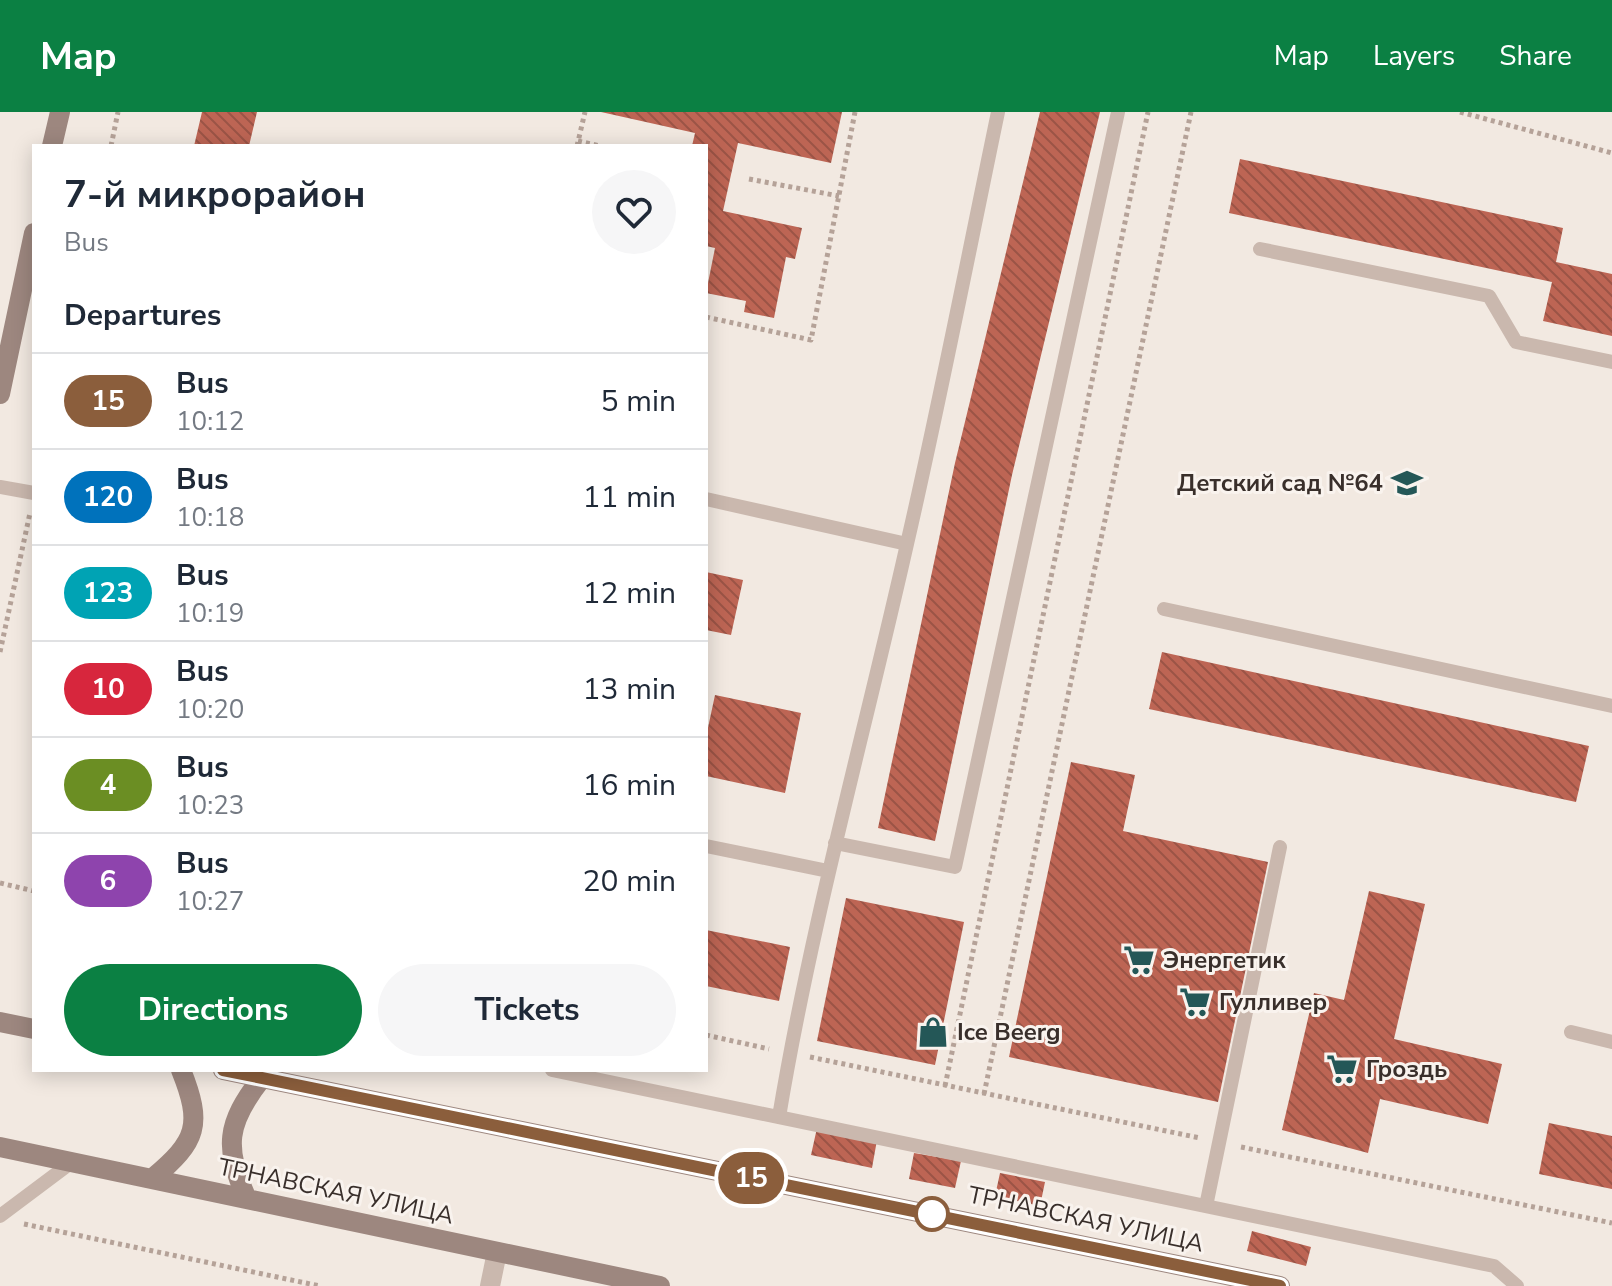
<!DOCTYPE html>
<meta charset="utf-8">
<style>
body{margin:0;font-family:"Nunito Sans",sans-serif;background:#f6f6f7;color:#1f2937;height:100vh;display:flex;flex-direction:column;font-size:30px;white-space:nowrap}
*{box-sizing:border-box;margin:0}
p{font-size:26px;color:#747a83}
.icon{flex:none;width:44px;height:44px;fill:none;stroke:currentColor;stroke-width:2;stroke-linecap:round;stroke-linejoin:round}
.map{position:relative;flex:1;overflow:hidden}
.panel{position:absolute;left:32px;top:32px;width:676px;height:928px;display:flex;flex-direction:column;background:#fff;border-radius:0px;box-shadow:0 4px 20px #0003}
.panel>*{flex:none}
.badge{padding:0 16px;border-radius:26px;font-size:28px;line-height:52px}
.map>.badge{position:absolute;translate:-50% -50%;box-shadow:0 0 0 4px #fff}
h2{padding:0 32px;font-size:30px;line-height:72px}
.round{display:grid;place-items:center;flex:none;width:84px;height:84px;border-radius:42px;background:#f6f6f7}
.headline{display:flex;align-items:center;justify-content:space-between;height:136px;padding:0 32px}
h1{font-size:38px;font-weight:700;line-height:60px}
.primary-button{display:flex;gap:16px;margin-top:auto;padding:16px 32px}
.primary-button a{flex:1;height:92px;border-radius:48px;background:#0b8043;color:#fff;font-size:32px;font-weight:700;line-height:92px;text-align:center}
.primary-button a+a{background:#f6f6f7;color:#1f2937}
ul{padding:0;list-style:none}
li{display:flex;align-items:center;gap:24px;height:96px;padding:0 32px;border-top:2px solid #e0e1e3}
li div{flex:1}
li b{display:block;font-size:30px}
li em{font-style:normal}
li .badge{min-width:88px;font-weight:700;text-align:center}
header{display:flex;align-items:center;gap:48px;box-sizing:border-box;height:112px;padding:0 40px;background:#0b8043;color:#fff}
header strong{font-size:38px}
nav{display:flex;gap:44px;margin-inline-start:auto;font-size:28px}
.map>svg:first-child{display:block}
.building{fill:url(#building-back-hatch)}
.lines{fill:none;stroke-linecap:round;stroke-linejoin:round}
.path{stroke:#b5a298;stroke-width:5;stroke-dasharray:4 4;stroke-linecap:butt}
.lane{stroke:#cab8ae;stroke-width:14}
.street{stroke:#cab8ae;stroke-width:20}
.secondary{stroke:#9d877f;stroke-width:20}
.line-casing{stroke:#fff;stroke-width:18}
.line{stroke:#8b5e3c;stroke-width:12}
.stop-dot{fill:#fff;stroke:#8b5e3c;stroke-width:4}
.labels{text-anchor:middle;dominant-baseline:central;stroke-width:6;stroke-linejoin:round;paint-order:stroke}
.poi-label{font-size:24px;font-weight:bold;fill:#392f2b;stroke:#f9f3ee;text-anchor:start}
.street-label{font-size:24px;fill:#392f2b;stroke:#f9f3ee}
</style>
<header>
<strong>Map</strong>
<nav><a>Map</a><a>Layers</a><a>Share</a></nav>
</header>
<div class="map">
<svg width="1612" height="1174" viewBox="0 0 1612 1174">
<defs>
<pattern id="building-back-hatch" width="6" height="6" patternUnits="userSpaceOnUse" patternTransform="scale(2)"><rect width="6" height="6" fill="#bd6554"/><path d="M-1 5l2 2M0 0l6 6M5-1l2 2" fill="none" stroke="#9b5446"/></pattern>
</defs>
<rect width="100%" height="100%" fill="#f2e9e1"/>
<!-- building -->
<path class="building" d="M202,0H257L249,34H194Z
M601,0H842L831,51L738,31L723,99L802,116L795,147L786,145L774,206L744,200L746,189L706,181L715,136L706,134V34H692L695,21Z
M1040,0H1100L1012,363L935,729L878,716L955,351Z
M1240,47L1563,116L1556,150L1612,162V224L1543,209L1552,170L1229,101Z
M706,460L743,468L731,523L706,518Z
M1162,540L1589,634L1576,690L1149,597Z
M715,583L801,601L785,681L706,664V625Z
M1071,650L1135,663L1123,719L1268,750L1218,990L1009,945Z
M1369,779L1425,792L1394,927L1502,952L1488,1012L1380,987L1368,1041L1282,1018L1314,881L1344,888Z
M846,786L964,810L935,953L817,929Z
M706,818L790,835L779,889L706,874Z
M1549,1011L1612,1024V1077L1539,1062Z
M817,1016L877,1028L872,1056L811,1043Z
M914,1041L961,1049L955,1076L909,1067Z
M1000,1061L1045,1070L1040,1094L995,1084Z
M1252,1119L1311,1135L1306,1154L1247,1139Z"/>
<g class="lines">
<!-- path -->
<path class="path" d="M1460,0L1612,41
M578,29L600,34
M111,34L118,0
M577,34L585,0
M749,67L839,84
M706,205L811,228L855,0
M0,540L30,401
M0,771L34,779
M706,923L769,937
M810,945L1200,1026
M945,974L1148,0
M984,982L1191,0
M1241,1035L1612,1111
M24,1112L320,1174"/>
<!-- lane -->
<path class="lane" d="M1260,137L1489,184L1516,230L1612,250
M0,375L34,381
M706,387L907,432
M1164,497L1612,594
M835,731L955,755L1118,0
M706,734L828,759
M1571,920L1612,930
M552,958L1494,1154L1517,1174
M779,1005C811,812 864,623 907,432C940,289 968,144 998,0
M1206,1094L1280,735
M0,1104L72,1050"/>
<!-- street -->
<path class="street" d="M490,1174L497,1140"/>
<!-- secondary -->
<path class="secondary" d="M52,34L60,0
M0,282L34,121
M0,910L34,917
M223,958L1280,1174
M0,1035L660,1174
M153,1066C197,1029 203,1013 181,958
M247,1087C224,1035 226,1012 261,967"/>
</g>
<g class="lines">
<defs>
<path id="line" d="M223,958L1280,1174"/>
</defs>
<!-- line casing -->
<use href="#line" class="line-casing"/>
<!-- line -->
<use href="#line" class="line"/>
</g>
<!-- icons -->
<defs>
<symbol id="school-bare" viewBox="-9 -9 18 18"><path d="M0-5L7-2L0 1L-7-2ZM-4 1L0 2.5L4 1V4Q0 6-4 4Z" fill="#245757" stroke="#f9f3ee" stroke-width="2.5" paint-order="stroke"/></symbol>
<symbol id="supermarket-bare" viewBox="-9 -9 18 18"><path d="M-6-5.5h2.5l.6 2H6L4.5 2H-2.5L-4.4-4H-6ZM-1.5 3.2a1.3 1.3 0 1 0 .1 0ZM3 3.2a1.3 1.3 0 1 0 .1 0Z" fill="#245757" stroke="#f9f3ee" stroke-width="2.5" paint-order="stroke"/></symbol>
<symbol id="shop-bare" viewBox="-9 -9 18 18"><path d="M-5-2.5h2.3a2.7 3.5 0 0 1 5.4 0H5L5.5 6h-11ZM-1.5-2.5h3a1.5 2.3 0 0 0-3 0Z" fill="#245757" stroke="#f9f3ee" stroke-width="2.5" paint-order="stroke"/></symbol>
</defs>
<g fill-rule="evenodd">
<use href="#school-bare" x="1385" y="349" width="44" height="44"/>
<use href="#supermarket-bare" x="1117" y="826" width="44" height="44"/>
<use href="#supermarket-bare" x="1173" y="868" width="44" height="44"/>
<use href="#shop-bare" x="911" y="898" width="44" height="44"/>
<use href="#supermarket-bare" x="1320" y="935" width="44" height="44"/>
</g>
<!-- markers -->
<circle class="stop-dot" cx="932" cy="1102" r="16"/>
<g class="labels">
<!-- poi labels -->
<g class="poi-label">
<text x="1383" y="371" text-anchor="end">Детский сад №64</text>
<text x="1163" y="848">Энергетик</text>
<text x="1219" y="890">Гулливер</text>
<text x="957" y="920">Ice Beerg</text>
<text x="1366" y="957">Гроздь</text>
</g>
<!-- street labels -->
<g class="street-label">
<text transform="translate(336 1079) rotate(12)">ТРНАВСКАЯ УЛИЦА</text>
<text transform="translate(1086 1107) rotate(12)">ТРНАВСКАЯ УЛИЦА</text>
</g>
</g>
</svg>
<b class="badge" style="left:751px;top:1066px;background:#8b5e3c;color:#fff">15</b>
<section class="panel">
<div class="headline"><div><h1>7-й микрорайон</h1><p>Bus</p></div><a class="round"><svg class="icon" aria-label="heart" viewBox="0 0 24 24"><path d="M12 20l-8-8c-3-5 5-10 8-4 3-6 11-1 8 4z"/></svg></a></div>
<h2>Departures</h2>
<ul>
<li><span class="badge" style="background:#8b5e3c;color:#fff">15</span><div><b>Bus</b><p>10:12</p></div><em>5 min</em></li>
<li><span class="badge" style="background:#0072bc;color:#fff">120</span><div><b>Bus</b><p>10:18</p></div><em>11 min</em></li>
<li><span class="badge" style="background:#00a3b4;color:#fff">123</span><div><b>Bus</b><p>10:19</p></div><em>12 min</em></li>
<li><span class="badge" style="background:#d7263d;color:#fff">10</span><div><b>Bus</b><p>10:20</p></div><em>13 min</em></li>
<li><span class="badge" style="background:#6b8e23;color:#fff">4</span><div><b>Bus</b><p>10:23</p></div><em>16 min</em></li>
<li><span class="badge" style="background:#8e44ad;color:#fff">6</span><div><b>Bus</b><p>10:27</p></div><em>20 min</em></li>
</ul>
<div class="primary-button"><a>Directions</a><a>Tickets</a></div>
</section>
</div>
